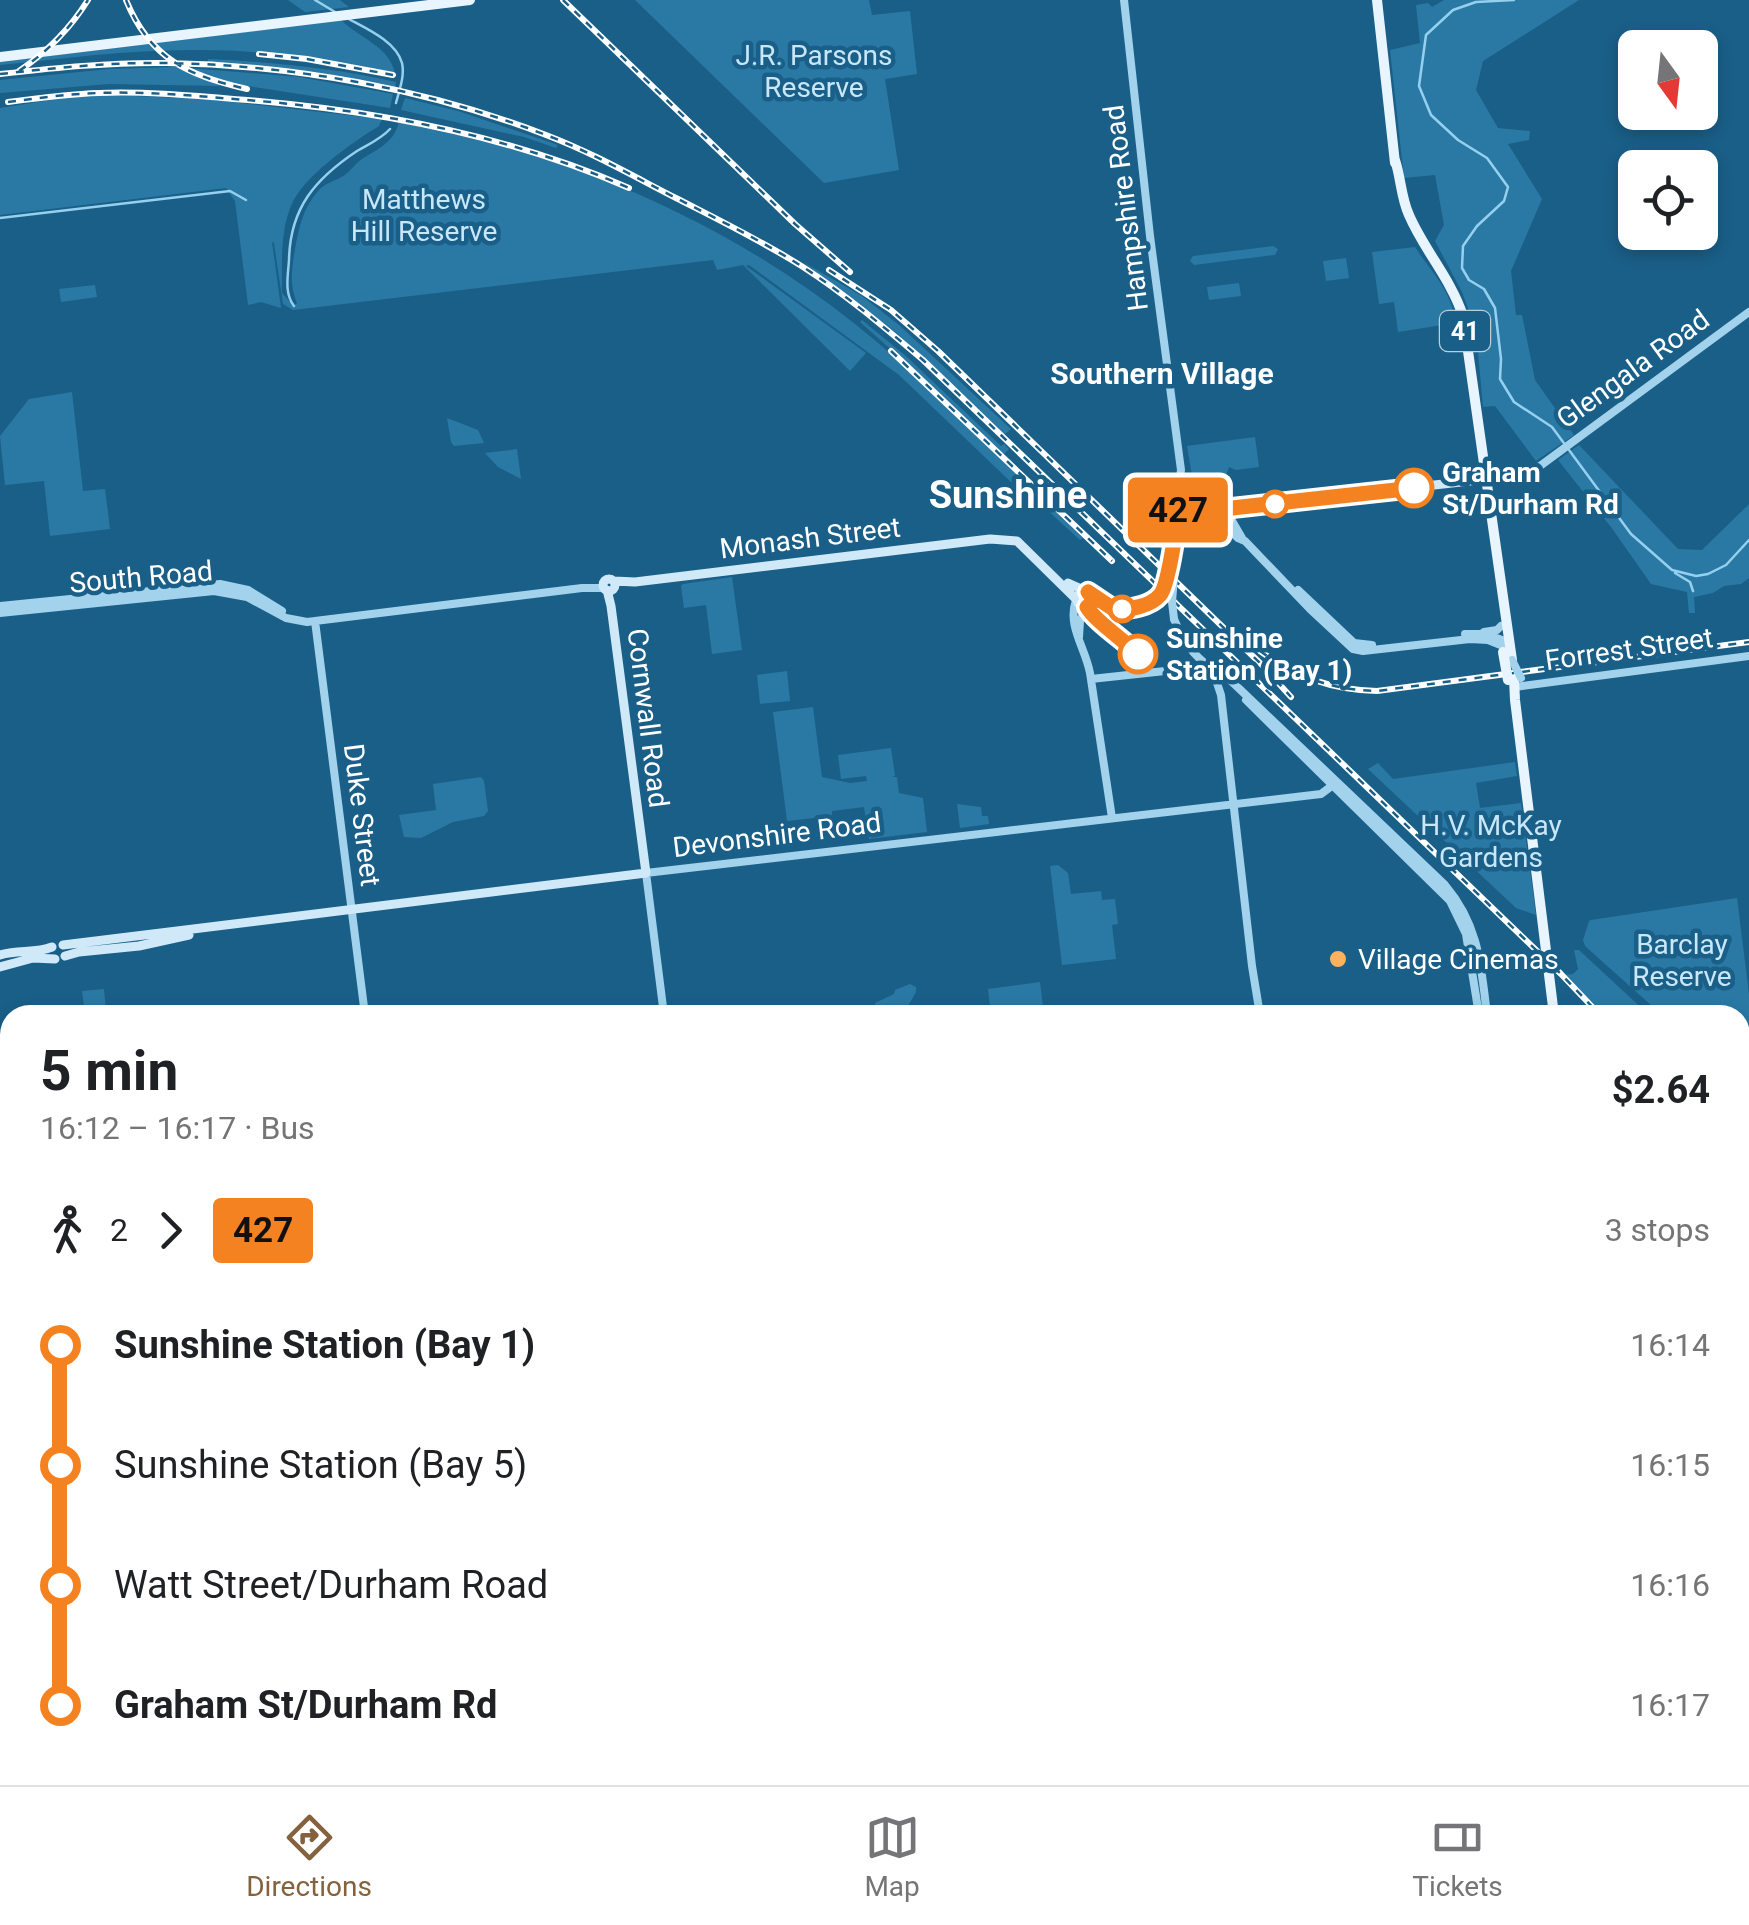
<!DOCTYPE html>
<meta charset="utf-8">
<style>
body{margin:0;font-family:Roboto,sans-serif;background:#f2f2f2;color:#202124;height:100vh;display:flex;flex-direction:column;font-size:38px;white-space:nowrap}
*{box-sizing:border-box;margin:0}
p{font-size:32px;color:#757577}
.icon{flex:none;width:55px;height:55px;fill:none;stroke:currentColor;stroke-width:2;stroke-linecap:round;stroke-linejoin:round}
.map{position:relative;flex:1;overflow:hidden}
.details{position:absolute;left:0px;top:1005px;width:1750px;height:780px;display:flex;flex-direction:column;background:#fff;border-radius:30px 30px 0 0;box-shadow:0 5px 15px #0003}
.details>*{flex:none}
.badge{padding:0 20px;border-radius:8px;font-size:35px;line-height:65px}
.needle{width:65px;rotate:165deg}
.controls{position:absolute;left:1618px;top:30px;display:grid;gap:20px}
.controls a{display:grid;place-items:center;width:100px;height:100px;border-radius:15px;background:#fff;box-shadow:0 5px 15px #0003;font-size:50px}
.map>.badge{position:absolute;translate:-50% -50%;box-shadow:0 0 0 5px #fff}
.legs{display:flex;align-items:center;gap:15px;height:110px;padding:0 40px;font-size:32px}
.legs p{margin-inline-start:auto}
.overview{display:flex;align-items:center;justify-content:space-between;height:170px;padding:0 40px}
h1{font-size:55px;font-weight:700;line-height:75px}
ul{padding:0 40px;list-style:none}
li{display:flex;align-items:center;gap:35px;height:120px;font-size:38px}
li i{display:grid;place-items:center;width:15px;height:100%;margin:0 12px;background:currentColor}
li i::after{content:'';width:25px;height:25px;margin:-12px;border:8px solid;border-radius:50%;background:#fff}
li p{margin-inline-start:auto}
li:first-child i{background:linear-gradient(#0000 50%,currentColor 0)}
li:last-child i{background:linear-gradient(currentColor 50%,#0000 0)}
.dock{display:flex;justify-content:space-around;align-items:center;height:140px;border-top:2px solid #e0e0e0;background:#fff;font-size:28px;color:#757577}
.dock a{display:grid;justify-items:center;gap:5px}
.dock .selected{color:#84623e}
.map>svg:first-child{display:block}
.green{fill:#2a79a5}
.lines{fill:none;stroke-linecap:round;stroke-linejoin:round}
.stream{stroke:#95d0ef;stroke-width:2.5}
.tertiary{stroke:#a2d2ec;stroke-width:8}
.secondary{stroke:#cfe9f9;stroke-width:9}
.primary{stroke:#e8f5ff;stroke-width:10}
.trunk{stroke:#f4faff;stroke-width:11}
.rail-casing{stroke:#fff;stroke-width:6}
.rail{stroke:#1a5f88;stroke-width:2.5;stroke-dasharray:8;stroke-linecap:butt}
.tertiary-bridge{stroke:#a2d2ec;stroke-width:8}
.secondary-bridge{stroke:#cfe9f9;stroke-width:9}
.primary-bridge{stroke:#e8f5ff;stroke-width:10}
.line-1-casing{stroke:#fff;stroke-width:22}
.line-1{stroke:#f58220;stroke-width:15}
.stop-1-dot{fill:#fff;stroke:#f58220;stroke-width:5}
.poi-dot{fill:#ffb25e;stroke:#1a5f88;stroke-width:4}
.labels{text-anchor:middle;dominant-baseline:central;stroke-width:9;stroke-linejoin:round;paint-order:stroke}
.shield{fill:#1a5f88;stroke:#bacfdb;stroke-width:2.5}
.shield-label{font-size:25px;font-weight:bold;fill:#fff}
.park-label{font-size:28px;fill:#c8e7f9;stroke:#1a5f88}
.street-label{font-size:28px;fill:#fff;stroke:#1a5f88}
.stop-label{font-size:28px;font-weight:bold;fill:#fff;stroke:#1a5f88;text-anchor:start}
.poi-label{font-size:28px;fill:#fff;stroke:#1a5f88;text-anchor:start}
.neighbourhood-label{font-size:30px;font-weight:bold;fill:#fff;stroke:#1a5f88}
.district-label{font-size:38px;font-weight:bold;fill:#fff;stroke:#1a5f88}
</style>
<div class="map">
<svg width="1749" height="1785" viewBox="0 0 1749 1785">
<rect width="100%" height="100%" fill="#1a5f88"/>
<!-- green -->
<path class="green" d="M288,0H340L349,7L305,12Z
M635,0H869L872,15L910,11L917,74L885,79L899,170L824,183Z
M1444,0H1579L1483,61L1476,90L1498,128L1530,131L1529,140L1508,144L1542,199L1511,271L1516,315H1522L1535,380L1574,435L1536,461L1495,406L1483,407L1476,330L1462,292L1435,241L1444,225L1435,175L1404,178L1390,50L1420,43L1416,5L1428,3L1432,7Z
M341,20C359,38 389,46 395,73C331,60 267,50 202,50C134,49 67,58 0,65V62Z
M208,59C271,62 334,68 396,82L395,88L291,70L208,62Z
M175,67L299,77L393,94L390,108L222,82L214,83L221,86L109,84L0,93V80L109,69Z
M109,95L204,99L382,119L379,126C353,142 302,177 291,206C280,232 282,265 282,293L294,306L297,303C289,285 292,268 295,249C299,227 303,208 318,191C326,182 336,181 345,175C351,170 356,163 362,159C379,148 395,142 399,121C564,152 723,219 855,324C936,388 1007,467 1083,538L1080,540L1033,497L1014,485L899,375L749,265L746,266L866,353L850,371L743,265L717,270L713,260L293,310L283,304L274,243L272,242L281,308L261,302L248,305L235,201L226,188L0,215V108L69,97Z
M405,98L458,111L558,145L556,148L524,137L401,110Z
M1273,246L1278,249L1275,255L1194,265L1190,261L1193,256Z
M1415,247C1430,270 1454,294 1455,323L1398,332L1394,302L1379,304L1372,252Z
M1346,258L1349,278L1326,281L1323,261Z
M803,262L862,296L899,325L1011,429L1005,434L893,330Z
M1239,283L1241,296L1209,300L1207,287Z
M95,285L97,297L61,302L59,289Z
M862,320L907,357L1001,446L1004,444L1009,449L1003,455L923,378L860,322Z
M72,392L83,491L105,489L110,529L50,536L44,481L5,485L0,436L29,399Z
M447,418L478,430L484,443L454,446L451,442Z
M1255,437L1259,467L1236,470L1229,467L1225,479L1210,495L1192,476L1187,446Z
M1579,445L1678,549L1702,550L1749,504V578L1741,584L1724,586L1713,593L1694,597L1695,613H1689L1687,592L1651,584L1611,527L1558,460Z
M517,449L521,479L498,467L485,453Z
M1155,513L1165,518L1168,529L1167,555L1160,548L1159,542C1149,535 1147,531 1145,520Z
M732,577L742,650L712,654L706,605L684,608L681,586L683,584Z
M787,671L790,701L760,704L757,675Z
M813,707L822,777L850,783L867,781L866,776L841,779L838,755L891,748L895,776L892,777H897L899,793L923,798L927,832L869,839L864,807L832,811V816L787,821L773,712Z
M1515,762L1517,776L1476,783L1480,808L1521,803L1536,915L1516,908L1368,769L1378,763L1393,779Z
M481,777L484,781L488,811L484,816L453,822L421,838L404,837L399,815L436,810L433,784Z
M957,804L981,807L982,816H988L989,824L960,828Z
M1058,865L1068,873L1071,894L1101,891L1102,900L1115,899L1118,924L1112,925L1116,959L1062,965L1050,866Z
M1737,898L1749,994V1023L1740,1033V1015H1662L1585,946L1583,940L1589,921L1591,920Z
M1574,950H1579L1649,1015H1603L1563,975L1573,974L1578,969Z
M1040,982L1044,1015H991L988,989Z
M910,984L916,987V992L903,1015H877L875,1003L894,994L895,990Z
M104,989L106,1011L85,1014L82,991Z
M10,1421V1475L0,1476V1422Z
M157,1775H305L306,1785H158Z"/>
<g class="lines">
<!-- stream -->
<path class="stream" d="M315,0L335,12
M1514,0L1476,2L1453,10L1426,35L1419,86L1431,115L1458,140L1487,158L1508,187L1504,201L1477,226L1463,246L1462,268L1469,280L1484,289L1495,308L1501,359L1500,379L1514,402L1552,427L1631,534L1672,570L1696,576L1708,574L1726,565L1749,540
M347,18C365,28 396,41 402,63C405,76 399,91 396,103
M0,218L230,191L246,200
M294,306C284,293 288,276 289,260C290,208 315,179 357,151C369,144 381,139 390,129
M1675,573L1690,582L1693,591"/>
<!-- tertiary -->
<path class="tertiary" d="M1124,0L1150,236L1181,470L1177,498
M1487,479L1521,474L1540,466L1749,312
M1231,519L1242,538
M1220,521L1238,538L1245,541L1310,609L1353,649L1363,651L1470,639L1488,640L1503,646
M1298,590L1354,643L1372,645
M1076,600C1067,626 1085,647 1090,673L1112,818
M0,606L220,584L248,590L282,611
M0,613L214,591L247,597L286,618L307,622L582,588H604
M1174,619C1183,642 1198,662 1220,673
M315,621L365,1015
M1484,632L1497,630L1501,626
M1465,634H1486L1502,640
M1079,637L1080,621L1086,608
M1227,677L1445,885C1479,925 1481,965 1487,1015
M1091,679L1193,668L1206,672L1216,681
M1217,683L1221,695L1252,966L1260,1015
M1515,687L1749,656
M1246,700L1450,901L1466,934L1479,1015
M664,1015L646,873L1321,794L1337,782
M464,1775L466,1785
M896,1775L897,1785
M1275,1775L1276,1785"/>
<!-- secondary -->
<path class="secondary" d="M1155,508L1166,516L1173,531
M1178,508L1177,498L1186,493L1202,499L1215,508L1223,509
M1217 516a7 7 0 1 1 14 0a7 7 0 1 1-14 0Z
M1224,509L1487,479
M1170,558L1178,508
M1174,572L1183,526L1194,505L1191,495
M603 585a6 6 0 1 1 12 0a6 6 0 1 1-12 0Z
M614,581L635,582L990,539L1017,541L1076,599
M1068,583L1086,591
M1077 599a8 8 0 1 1 16 0a8 8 0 1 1-16 0Z
M1088,607L1111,610L1138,606
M63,945L646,873L611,606L607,590
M0,955C17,949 35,954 52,947
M65,956L79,952L139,946L189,935
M0,967L33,958L55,959
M1740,1313L1749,1310
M1740,1348H1749"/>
<!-- primary -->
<path class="primary" d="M1377,0L1395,163
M0,57L470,0
M1395,160C1401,178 1401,198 1409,215C1424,250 1451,279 1463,316L1512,660
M1514,679L1515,700L1554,1015
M1649,1775L1651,1785"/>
<!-- trunk -->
<path class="trunk" d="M1740,1326L1749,1325
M1740,1336L1749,1335
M0,1543L10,1542
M0,1553L10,1552"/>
<defs>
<path id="rail" d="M126,0C150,59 189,76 247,89
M563,0L795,224L850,272
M259,54L307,59L393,75
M19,71C47,52 70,29 88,0
M0,74C55,68 111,62 167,63C294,65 427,89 546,135C591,152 633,176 676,198C719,220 762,241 803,267C845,294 884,327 923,360L1561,974L1600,1015
M8,102C38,98 68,94 99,93C152,91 206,97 259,101C386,112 512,137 629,188
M829,270L891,310L938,351L1261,664L1291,697
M891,351L1112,561
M1260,651C1296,677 1332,690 1377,691L1749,642
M1740,1160L1749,1169"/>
</defs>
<!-- rail casing -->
<use href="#rail" class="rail-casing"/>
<!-- rail -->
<use href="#rail" class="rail"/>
<!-- tertiary-bridge -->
<path class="tertiary-bridge" d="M1174,577L1172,602L1174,619
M1512,660L1521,678"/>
<!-- secondary-bridge -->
<path class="secondary-bridge" d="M1167,578L1170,558
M1138,606C1156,600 1168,590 1174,572"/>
<!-- primary-bridge -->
<path class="primary-bridge" d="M1503,652L1508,680"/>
</g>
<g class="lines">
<defs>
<path id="line-1" d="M1138,654C1125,641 1094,620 1087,607L1092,603L1093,599L1088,592L1115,610C1130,609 1150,607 1160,595C1168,586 1176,531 1177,517C1178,510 1173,500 1180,495C1190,487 1212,507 1223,509L1414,488"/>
</defs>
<!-- line-1 casing -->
<use href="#line-1" class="line-1-casing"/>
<!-- line-1 -->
<use href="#line-1" class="line-1"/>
</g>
<!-- markers -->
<g class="stop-1-dot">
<circle cx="1414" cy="488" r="18"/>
<circle cx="1275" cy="504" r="12"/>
<circle cx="1122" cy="609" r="12"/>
<circle cx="1138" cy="654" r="18"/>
</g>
<circle class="poi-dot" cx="1338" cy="959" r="10"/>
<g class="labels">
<!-- shield labels -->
<rect class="shield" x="1440" y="311" width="50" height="40" rx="8"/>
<g class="shield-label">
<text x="1465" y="331">41</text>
</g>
<!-- park labels -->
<g class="park-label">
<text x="814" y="55">J.R. Parsons<tspan x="814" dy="32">Reserve</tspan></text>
<text x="424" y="199">Matthews<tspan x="424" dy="32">Hill Reserve</tspan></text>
<text x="1491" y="825">H.V. McKay<tspan x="1491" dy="32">Gardens</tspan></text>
<text x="1682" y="944">Barclay<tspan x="1682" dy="32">Reserve</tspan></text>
</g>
<!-- street labels -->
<g class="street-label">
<text transform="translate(1126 208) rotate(-97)">Hampshire Road</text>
<text transform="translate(1633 369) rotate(-36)">Glengala Road</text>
<text transform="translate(810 538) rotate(-7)">Monash Street</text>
<text transform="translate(141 577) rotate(-5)">South Road</text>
<text transform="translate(1629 649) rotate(-8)">Forrest Street</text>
<text transform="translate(648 718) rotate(83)">Cornwall Road</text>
<text transform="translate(362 815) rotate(83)">Duke Street</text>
<text transform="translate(777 835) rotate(-7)">Devonshire Road</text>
</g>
<!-- stop labels -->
<g class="stop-label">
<text x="1442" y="472">Graham<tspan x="1442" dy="32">St/Durham Rd</tspan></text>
<text x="1166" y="638">Sunshine<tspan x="1166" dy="32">Station (Bay 1)</tspan></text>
</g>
<!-- poi labels -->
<g class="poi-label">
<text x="1358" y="959">Village Cinemas</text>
</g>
<!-- neighbourhood labels -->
<g class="neighbourhood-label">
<text x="1162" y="373">Southern Village</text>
</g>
<!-- district labels -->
<g class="district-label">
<text x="1008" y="495">Sunshine</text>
</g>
</g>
</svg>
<div class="controls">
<a><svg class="needle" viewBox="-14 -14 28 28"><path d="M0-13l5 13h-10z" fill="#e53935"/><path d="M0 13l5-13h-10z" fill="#757577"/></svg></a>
<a><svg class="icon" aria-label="locate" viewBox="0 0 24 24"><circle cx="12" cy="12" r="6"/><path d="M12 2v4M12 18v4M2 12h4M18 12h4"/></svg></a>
</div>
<b class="badge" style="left:1178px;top:510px;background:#f58220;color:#111">427</b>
<section class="details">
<div class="overview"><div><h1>5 min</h1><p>16:12 – 16:17 · Bus</p></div><b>$2.64</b></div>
<div class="legs"><svg class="icon" aria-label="walk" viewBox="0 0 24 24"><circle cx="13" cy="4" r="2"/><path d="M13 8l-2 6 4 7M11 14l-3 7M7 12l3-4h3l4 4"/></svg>2<svg class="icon" aria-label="forward" viewBox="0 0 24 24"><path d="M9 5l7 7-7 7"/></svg><b class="badge" style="background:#f58220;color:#111">427</b><p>3 stops</p></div>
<ul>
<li><i style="color:#f58220"></i><b>Sunshine Station (Bay 1)</b><p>16:14</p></li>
<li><i style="color:#f58220"></i><span>Sunshine Station (Bay 5)</span><p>16:15</p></li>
<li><i style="color:#f58220"></i><span>Watt Street/Durham Road</span><p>16:16</p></li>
<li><i style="color:#f58220"></i><b>Graham St/Durham Rd</b><p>16:17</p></li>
</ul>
</section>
</div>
<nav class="dock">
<a class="selected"><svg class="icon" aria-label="directions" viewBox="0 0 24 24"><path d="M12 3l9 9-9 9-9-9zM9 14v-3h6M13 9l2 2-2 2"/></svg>Directions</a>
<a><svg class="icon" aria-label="map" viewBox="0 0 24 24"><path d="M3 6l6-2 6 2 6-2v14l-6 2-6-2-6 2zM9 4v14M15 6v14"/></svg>Map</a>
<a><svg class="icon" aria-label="tickets" viewBox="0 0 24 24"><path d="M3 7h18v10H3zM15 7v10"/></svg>Tickets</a>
</nav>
